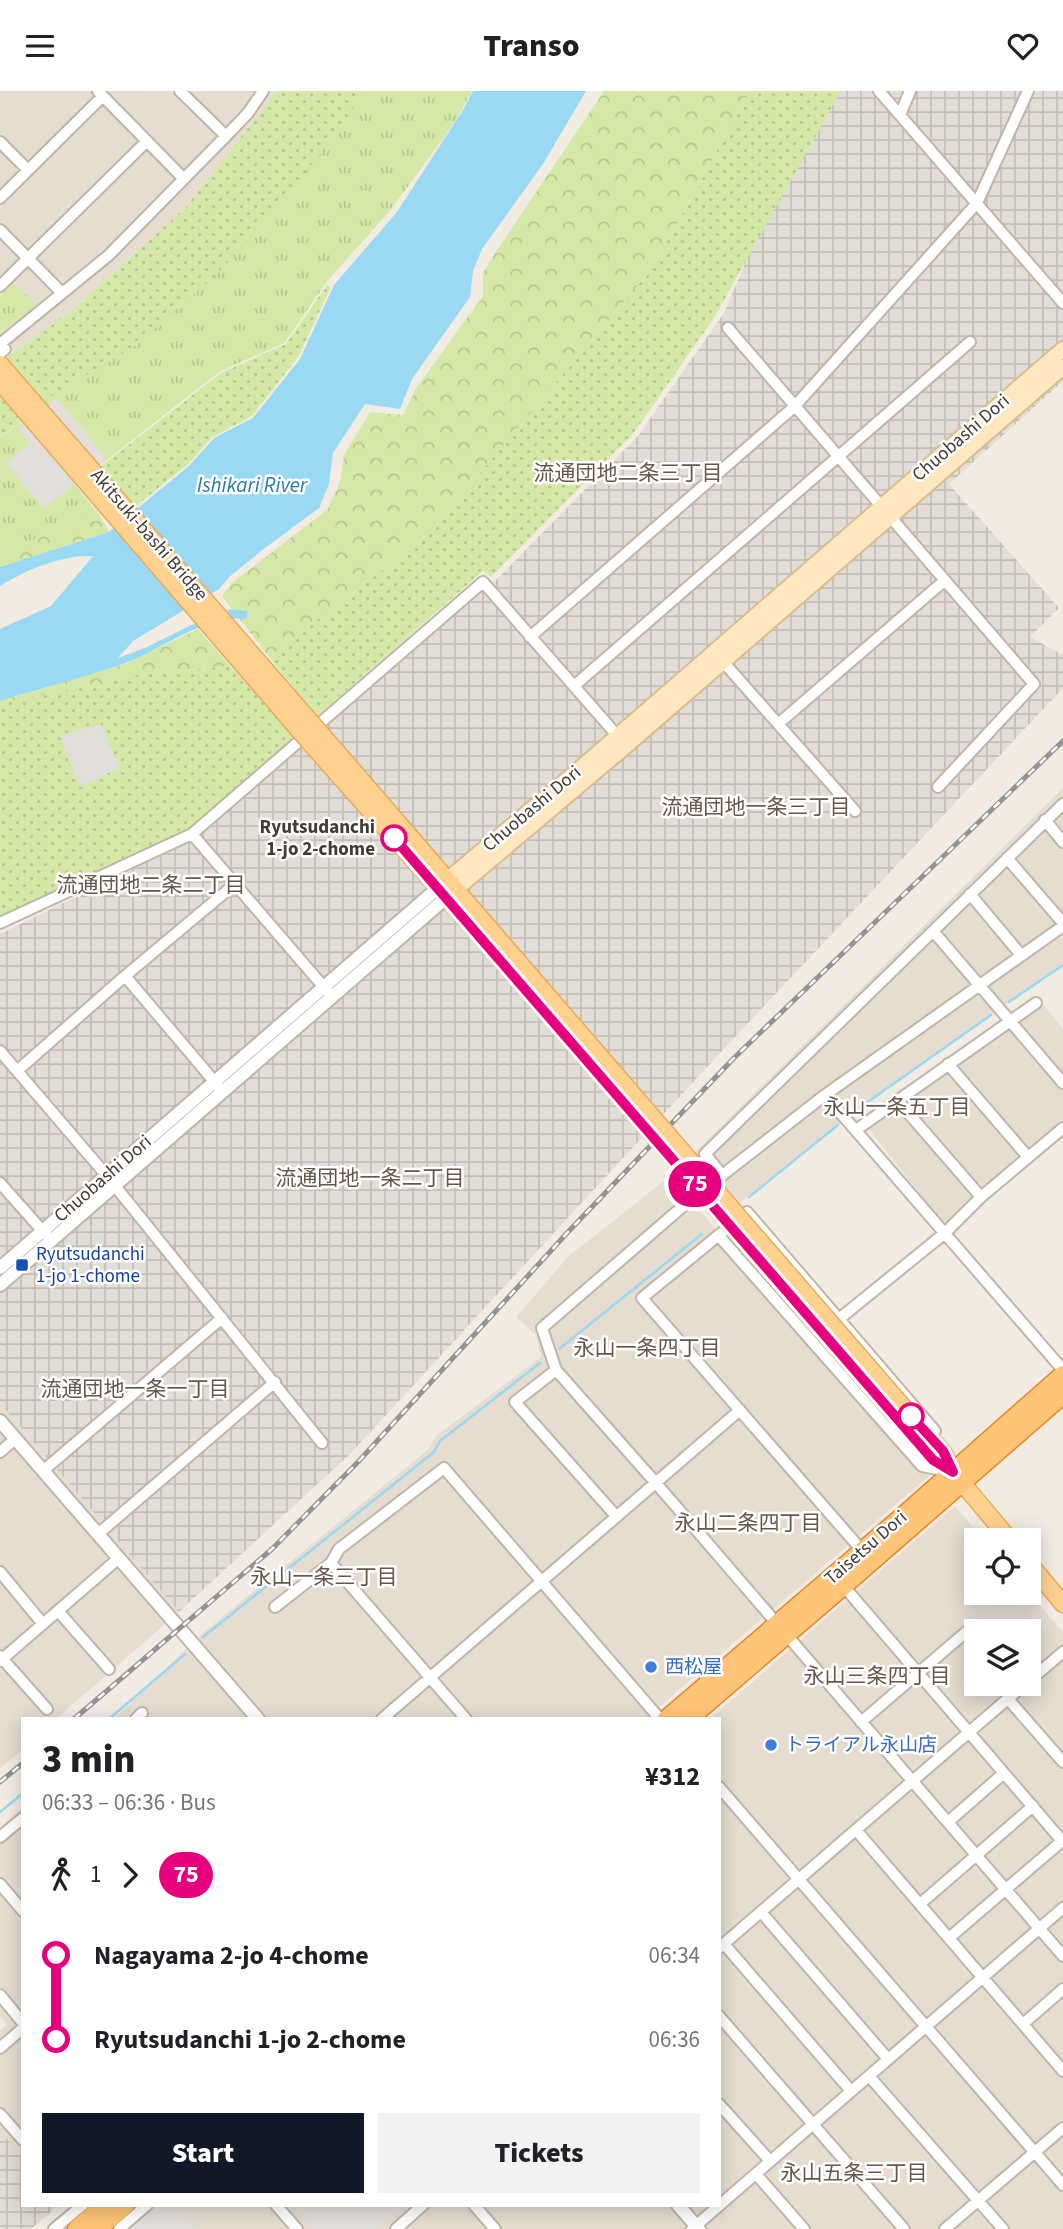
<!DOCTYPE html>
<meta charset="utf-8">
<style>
body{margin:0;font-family:"Source Sans 3","Noto Sans JP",sans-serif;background:#f2f2f2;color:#202124;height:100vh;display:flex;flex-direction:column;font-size:26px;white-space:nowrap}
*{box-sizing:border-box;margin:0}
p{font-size:23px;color:#757577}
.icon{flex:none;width:38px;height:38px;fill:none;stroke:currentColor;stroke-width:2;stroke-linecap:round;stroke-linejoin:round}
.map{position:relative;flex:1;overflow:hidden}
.details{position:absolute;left:21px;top:1626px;width:700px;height:490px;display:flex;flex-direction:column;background:#fff;border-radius:0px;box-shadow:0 4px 18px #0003}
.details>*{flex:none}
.badge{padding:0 14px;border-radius:23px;font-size:24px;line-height:46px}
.tools{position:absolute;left:964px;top:1437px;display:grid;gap:14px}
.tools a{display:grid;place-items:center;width:77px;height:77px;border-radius:0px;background:#fff;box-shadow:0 4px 18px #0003;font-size:35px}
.map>.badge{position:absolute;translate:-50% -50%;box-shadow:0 0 0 4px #fff}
.legs{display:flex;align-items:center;gap:10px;height:77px;padding:0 21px;font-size:23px}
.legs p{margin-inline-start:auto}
.overview{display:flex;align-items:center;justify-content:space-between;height:119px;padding:0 21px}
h1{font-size:38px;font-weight:800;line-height:52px}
.button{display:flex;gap:14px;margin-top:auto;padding:14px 21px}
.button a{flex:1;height:80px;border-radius:0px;background:#111827;color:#fff;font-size:28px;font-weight:800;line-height:80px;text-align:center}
.button a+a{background:#f2f2f2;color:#202124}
ul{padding:0 21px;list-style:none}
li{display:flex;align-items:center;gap:24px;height:84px;font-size:26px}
li i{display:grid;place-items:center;width:10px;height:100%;margin:0 9px;background:currentColor}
li i::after{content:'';width:18px;height:18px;margin:-9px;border:5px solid;border-radius:50%;background:#fff}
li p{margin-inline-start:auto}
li:first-child i{background:linear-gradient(#0000 50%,currentColor 0)}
li:last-child i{background:linear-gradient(currentColor 50%,#0000 0)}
header{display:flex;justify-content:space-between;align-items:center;height:91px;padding:0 21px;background:#fff;font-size:32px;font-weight:800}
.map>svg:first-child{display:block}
.residential{fill:#e6dcd0;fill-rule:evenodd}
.industrial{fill:url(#industrial-grid)}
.grass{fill:url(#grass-dots)}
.forest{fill:url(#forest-crowns)}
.park{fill:url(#park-tufts)}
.parking{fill:#e2dedb}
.water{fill:#9ad9f3}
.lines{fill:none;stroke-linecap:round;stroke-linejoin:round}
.stream{stroke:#9ad9f3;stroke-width:2.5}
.minor-casing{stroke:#c0b5a7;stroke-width:14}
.tertiary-casing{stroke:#c0b5a7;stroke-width:16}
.secondary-casing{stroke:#d8bd91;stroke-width:18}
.primary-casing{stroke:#e8ac59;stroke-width:19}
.trunk-casing{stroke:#e4892a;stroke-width:21}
.minor{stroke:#fff;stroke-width:10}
.tertiary{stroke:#fff;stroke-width:12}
.secondary{stroke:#ffe8bf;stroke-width:14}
.primary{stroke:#ffd18e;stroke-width:16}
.trunk{stroke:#ffc477;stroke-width:18}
.rail-casing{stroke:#939393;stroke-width:5}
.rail{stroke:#fff;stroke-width:2.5;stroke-dasharray:8;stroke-linecap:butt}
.primary-bridge-casing{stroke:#e8ac59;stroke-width:19;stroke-linecap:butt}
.primary-bridge{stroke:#ffd18e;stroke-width:16}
.line-1-casing{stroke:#fff;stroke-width:16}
.line-1{stroke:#e6007e;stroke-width:10}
.stop-1-dot{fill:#fff;stroke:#e6007e;stroke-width:3.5}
.transit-dot{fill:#1a4fb4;stroke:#fff;stroke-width:2.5}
.shop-dot{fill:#3f7fe0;stroke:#fff;stroke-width:2.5}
.labels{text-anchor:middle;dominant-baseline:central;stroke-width:5;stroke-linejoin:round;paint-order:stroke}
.street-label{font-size:19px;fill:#433b32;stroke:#fff}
.stop-label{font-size:19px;font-weight:bold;fill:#433b32;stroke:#fff;text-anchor:end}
.transit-label{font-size:19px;fill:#164399;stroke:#fff;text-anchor:start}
.shop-label{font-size:19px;fill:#366cbe;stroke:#fff;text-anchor:start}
.neighbourhood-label{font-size:21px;fill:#675749;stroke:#fff}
.water-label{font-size:21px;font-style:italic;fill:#267da3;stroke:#fff}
</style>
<header><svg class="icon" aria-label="menu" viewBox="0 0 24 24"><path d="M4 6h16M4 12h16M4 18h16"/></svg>Transo<svg class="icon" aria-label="heart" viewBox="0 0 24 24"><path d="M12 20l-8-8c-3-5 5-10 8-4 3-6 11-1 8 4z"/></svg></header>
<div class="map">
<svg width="1063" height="2138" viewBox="0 0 1063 2138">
<defs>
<pattern id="industrial-grid" width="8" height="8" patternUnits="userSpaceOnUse" patternTransform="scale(1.75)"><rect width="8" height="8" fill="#e3ddd7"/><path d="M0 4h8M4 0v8" fill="none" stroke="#c4bfb9"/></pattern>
<pattern id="grass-dots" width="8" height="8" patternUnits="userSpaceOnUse" patternTransform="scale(1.75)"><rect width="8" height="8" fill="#d4e9a8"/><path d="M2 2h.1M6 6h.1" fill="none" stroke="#b7c991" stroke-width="1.8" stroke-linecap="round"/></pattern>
<pattern id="forest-crowns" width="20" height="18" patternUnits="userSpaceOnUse" patternTransform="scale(1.75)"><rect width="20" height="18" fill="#d4e9a8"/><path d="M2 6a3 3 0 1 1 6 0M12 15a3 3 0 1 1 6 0" fill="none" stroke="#b7c991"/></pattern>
<pattern id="park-tufts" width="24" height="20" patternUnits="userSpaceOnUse" patternTransform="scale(1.75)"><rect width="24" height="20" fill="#d4e9a8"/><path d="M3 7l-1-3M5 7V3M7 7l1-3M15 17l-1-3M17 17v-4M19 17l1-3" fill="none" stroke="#b7c991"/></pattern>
</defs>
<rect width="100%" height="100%" fill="#f2ebe2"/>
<!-- residential -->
<path class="residential" d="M0,0H277L186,116L70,221L14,261L0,245Z
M1063,697V872L854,1021L737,1114L693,1063Z
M1042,912L1063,938V1030L969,1108L945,1134L867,1036Z
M670,1085L929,1385L646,1627L114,1628L200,1544L429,1358L436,1345L541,1266L536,1244L516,1226L569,1165Z
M0,1312L179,1521L57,1627L23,1628V1658L0,1678Z
M955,1415L984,1449H976V1502H1029L1063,1541V2138H127L154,2114H719V1628L711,1627ZM976,1540H1029V1592H976Z
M23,1715V2067L0,2039V1940L7,1933L0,1925V1737Z"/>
<!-- industrial -->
<path class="industrial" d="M818,0H1063V290L949,393L1059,517L1030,546L1063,564V597L720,962L350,1363L179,1521L0,1312V843L192,749L497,488L638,345L724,222Z
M0,2039L23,2067V2114H59L31,2138H0Z"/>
<!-- grass -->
<path class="grass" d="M277,0H463L392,117L328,189L284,252L220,280L100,374L6,267L70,221L186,116Z
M750,0H841L714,227L633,343L491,486L483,480L317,625L269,566L428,444L653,176Z
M327,194L331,196L298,266L252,325L213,346L188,373L135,416L101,375L221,282L286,253Z
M0,305L23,331L0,345Z
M230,575L295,645L188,741L0,828V613L142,583Z"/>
<!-- forest -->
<path class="forest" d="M604,0H750L653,176L428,444L269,566L222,505L232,492L327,419L340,391L344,364L370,321L403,324L417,296L483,205V182L496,161Z
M99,423L109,441L0,476V461Z
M198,538L230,575L142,583L0,613V610L125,573Z"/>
<!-- park -->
<path class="park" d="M363,0H472L455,31L392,117L328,189L284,252L220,280L100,374L46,308L135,255L218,182L290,103L352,19Z
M12,191L37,214L0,241V204Z
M23,331L99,423L0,461V346Z"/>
<!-- parking -->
<path class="parking" d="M57,307L106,367L44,418L6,372L30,352L19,338Z
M101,633L119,677L80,696L60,645Z
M157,2114H177L197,2138H129Z
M292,2114H405L377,2138H313Z"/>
<!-- water -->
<path class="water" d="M473,0H586L543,73L482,158L473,180L470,206L412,288L400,318L365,313L333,362L329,393L319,417L265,457L229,486L219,498L133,550L118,567L147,556L189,535L231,518L247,520V528C203,523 163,559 123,573C83,587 41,597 0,610V538L51,515L93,465C61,464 28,478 0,495V476L109,441L190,374L214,347L253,327L300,268L334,194L397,121L463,19Z"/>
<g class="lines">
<!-- stream -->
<path class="stream" d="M1009,911L1063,874
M855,1020L991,924
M749,1106L838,1034
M559,1258L702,1143
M203,1546L434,1361L440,1350L540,1272
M109,1628L185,1563
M0,1721L23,1702"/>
<defs>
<path id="minor" d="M98,0L184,88
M180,0L226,45
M879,0L1063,212
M900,24L910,0
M0,51L28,79
M0,107L103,5
M0,139L62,202
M0,195L146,51
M728,237L1034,593L938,696
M0,262L5,258L0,253L109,164L226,45L248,22L263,0
M530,546L794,316L977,112L1028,0
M718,565L855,720
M574,595L970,251
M778,633L944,490
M1045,729L1063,751
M192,743L328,901
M1007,767L1063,832
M970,803L1021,864
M0,832L192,743L483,491L622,650
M1063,835L825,1004L689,1110L542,1237L556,1279L655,1391L1063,1865
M933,840L1063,992
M125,885L219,996
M0,960L107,1085L322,1352
M948,973L1028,1066
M17,980L125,885L235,793
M825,1004L1063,1279
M897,1009L981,1106
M856,1039L1036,912
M722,1084L705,1063L1063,713
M0,1092L47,1145
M719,1145L922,1375L942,1379
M839,1228L945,1142L981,1106L1063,1037
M556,1279L515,1311L616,1425
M0,1361L15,1348
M44,1379L222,1227
M98,1443L275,1291
M865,1463L642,1207L747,1121L935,1340
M331,1472L339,1458L444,1377L660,1628
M0,1481L43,1533
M841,1492L1063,1751
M275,1516L331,1472L466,1628
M58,1520L109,1578
M0,1565L47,1618
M0,1570L119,1467
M1029,1590L1063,1561
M1009,1609L1063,1671
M136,1628L142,1622
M382,1628L740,1319
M861,1631L972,1536L976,1541
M719,1696L1063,2094
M948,1731L1004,1682
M856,1739L1063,1980
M0,1746L23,1727
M0,1793L23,1820
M920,1813L1033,1715
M761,1821L888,1968
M949,1847L1062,1750
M724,1853L851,2000
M719,1857L1026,1592
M0,1904L23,1932
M719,1925L904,2138
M1023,1933L1063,1898
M0,1957L23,1937
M869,1985L1003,2138
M719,2013L770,2070
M0,2023L23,2049
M756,2083L804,2138
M276,2114L297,2138
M474,2114L495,2138
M54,2138L83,2114
M119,2138L147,2114
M396,2138L423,2114
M692,2138L1063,1817
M945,2138L1063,2037"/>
<path id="tertiary" d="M0,1177L438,797
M0,1194L447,806
M0,1330L258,1628
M678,2114L699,2138"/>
<path id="secondary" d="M441,794L577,680L1063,258
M448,805L626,655L1063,276"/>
<path id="primary" d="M0,273L309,629
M0,291L298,638
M323,645L496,845
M311,653L487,852
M905,1318L943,1361L953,1381L1010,1449
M897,1326L933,1369L951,1380
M1029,1472L1063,1513"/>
<path id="trunk" d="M667,1628L900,1428L1063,1284
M688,1628L843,1495L1063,1303
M77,2138L105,2114
M97,2138L125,2114"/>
</defs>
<!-- minor casing -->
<use href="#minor" class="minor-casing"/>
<!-- tertiary casing -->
<use href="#tertiary" class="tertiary-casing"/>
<!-- secondary casing -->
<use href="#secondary" class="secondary-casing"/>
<!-- primary casing -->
<use href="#primary" class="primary-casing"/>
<!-- trunk casing -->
<use href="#trunk" class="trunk-casing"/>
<!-- minor -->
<use href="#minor" class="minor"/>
<!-- tertiary -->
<use href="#tertiary" class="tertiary"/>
<!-- secondary -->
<use href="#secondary" class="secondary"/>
<!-- primary -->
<use href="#primary" class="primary"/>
<!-- trunk -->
<use href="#trunk" class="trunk"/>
<defs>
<path id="rail" d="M74,1628L272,1458L358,1371L568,1141L734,967L1063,650
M0,1691L23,1672"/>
</defs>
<!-- rail casing -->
<use href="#rail" class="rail-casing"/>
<!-- rail -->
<use href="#rail" class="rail"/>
<defs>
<path id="primary-bridge" d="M309,629L323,645
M298,638L311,653
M496,845L905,1318
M487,852L897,1326"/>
</defs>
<!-- primary-bridge casing -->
<use href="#primary-bridge" class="primary-bridge-casing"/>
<!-- primary-bridge -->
<use href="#primary-bridge" class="primary-bridge"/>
</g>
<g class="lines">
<defs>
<path id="line-1" d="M394,747L933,1369L953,1381L943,1360L911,1325"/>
</defs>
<!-- line-1 casing -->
<use href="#line-1" class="line-1-casing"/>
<!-- line-1 -->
<use href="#line-1" class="line-1"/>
</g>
<!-- markers -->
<g class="stop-1-dot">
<circle cx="394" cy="747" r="12"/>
<circle cx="911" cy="1325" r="12"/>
</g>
<rect class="transit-dot" x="15" y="1167" width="14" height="14" rx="3.5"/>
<g class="shop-dot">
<circle cx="651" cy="1576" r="7"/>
<circle cx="771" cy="1654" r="7"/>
</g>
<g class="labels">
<!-- street labels -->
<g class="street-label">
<text transform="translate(961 347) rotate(-41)">Chuobashi Dori</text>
<text transform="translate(149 444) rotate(49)">Akitsuki-bashi Bridge</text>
<text transform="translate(532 718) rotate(-40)">Chuobashi Dori</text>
<text transform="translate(103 1088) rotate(-41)">Chuobashi Dori</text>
<text transform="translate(866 1457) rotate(-41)">Taisetsu Dori</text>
</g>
<!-- stop labels -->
<g class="stop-label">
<text x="375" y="736">Ryutsudanchi<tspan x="375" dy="22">1-jo 2-chome</tspan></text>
</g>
<!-- transit labels -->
<g class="transit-label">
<text x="36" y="1163">Ryutsudanchi<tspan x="36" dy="22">1-jo 1-chome</tspan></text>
</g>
<!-- shop labels -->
<g class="shop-label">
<text x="665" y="1576">西松屋</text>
<text x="785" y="1654">トライアル永山店</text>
</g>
<!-- neighbourhood labels -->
<g class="neighbourhood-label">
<text x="628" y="382">流通団地二条三丁目</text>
<text x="756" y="716">流通団地一条三丁目</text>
<text x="151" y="794">流通団地二条二丁目</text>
<text x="897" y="1016">永山一条五丁目</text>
<text x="370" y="1087">流通団地一条二丁目</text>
<text x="647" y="1257">永山一条四丁目</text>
<text x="135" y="1298">流通団地一条一丁目</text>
<text x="748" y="1432">永山二条四丁目</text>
<text x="324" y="1486">永山一条三丁目</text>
<text x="877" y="1585">永山三条四丁目</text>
<text x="854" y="2082">永山五条三丁目</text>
</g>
<!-- water labels -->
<g class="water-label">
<text x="252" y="394">Ishikari River</text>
</g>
</g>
</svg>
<div class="tools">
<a><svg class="icon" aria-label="locate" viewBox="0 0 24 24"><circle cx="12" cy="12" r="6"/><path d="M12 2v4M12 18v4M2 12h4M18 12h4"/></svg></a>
<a><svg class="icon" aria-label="layers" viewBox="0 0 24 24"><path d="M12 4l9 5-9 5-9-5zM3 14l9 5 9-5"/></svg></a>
</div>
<b class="badge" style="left:695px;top:1093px;background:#e6007e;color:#fff">75</b>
<section class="details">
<div class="overview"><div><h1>3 min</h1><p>06:33 – 06:36 · Bus</p></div><b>¥312</b></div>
<div class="legs"><svg class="icon" aria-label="walk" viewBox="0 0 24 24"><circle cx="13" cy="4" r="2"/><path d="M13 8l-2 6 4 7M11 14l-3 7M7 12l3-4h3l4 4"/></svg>1<svg class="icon" aria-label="forward" viewBox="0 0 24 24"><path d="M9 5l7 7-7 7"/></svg><b class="badge" style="background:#e6007e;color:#fff">75</b></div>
<ul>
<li><i style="color:#e6007e"></i><b>Nagayama 2-jo 4-chome</b><p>06:34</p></li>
<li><i style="color:#e6007e"></i><b>Ryutsudanchi 1-jo 2-chome</b><p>06:36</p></li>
</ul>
<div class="button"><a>Start</a><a>Tickets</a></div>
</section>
</div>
